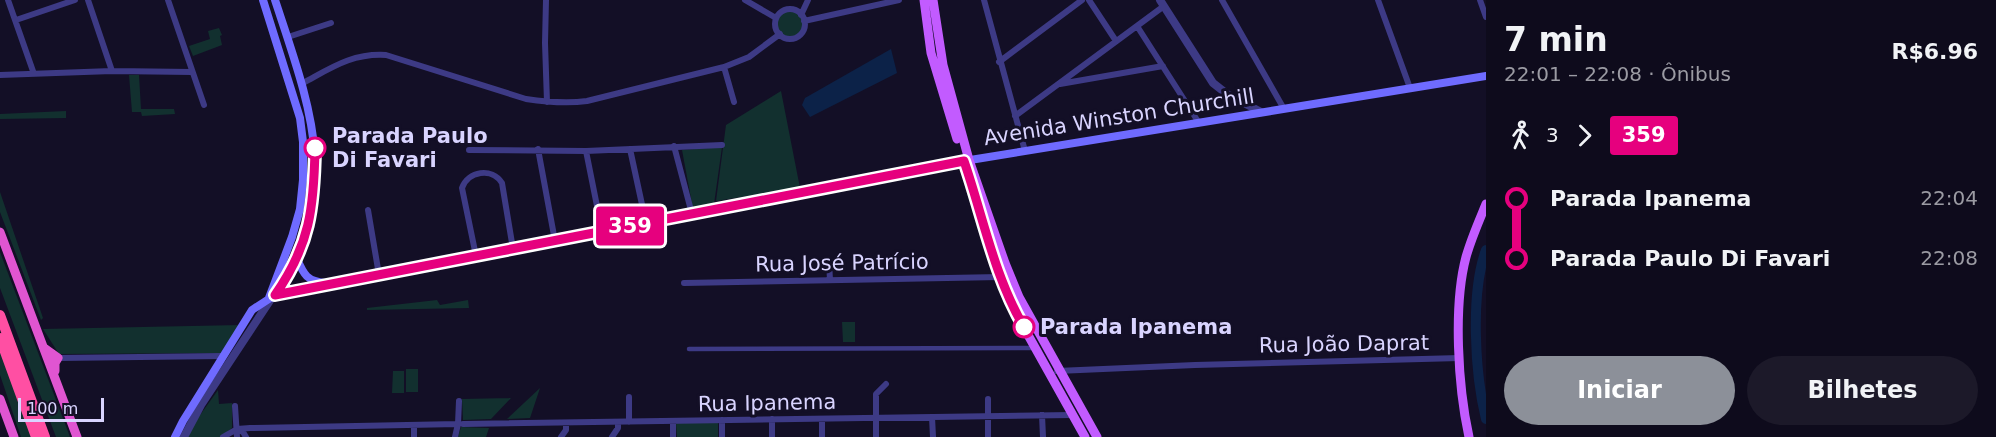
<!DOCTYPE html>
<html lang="pt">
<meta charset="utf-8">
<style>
body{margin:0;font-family:"DejaVu Sans",sans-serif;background:#1c1929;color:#f1f3f6;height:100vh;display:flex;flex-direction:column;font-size:22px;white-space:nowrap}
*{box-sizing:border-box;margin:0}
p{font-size:20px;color:#9b9ba3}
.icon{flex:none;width:33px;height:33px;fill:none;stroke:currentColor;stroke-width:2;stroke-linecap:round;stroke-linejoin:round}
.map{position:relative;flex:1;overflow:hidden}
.side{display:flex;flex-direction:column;background:#0e0b1c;width:510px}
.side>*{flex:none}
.badge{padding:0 12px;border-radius:4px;font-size:21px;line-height:39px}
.scale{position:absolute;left:18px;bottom:15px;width:86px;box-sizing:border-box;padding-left:6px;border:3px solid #d9d4ff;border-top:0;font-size:16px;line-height:21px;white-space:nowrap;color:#d9d4ff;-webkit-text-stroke:4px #130f26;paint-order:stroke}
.map>.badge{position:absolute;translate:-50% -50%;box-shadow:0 0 0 3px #fff}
.legs{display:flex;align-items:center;gap:9px;height:66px;padding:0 18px;font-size:20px}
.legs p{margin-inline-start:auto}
.overview{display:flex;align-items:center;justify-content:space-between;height:102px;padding:0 18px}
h1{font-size:33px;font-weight:700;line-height:45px}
.action{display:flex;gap:12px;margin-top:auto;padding:12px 18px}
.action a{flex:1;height:69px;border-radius:36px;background:#8c9099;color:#fff;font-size:24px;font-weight:700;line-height:69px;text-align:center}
.action a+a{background:#1c1929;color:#f1f3f6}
ul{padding:0 18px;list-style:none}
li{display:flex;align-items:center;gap:21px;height:60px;font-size:22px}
li i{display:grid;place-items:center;width:9px;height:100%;margin:0 8px;background:currentColor}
li i::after{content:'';width:15px;height:15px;margin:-8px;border:4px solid;border-radius:50%;background:#0e0b1c}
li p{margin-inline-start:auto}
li:first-child i{background:linear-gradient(#0000 50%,currentColor 0)}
li:last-child i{background:linear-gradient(currentColor 50%,#0000 0)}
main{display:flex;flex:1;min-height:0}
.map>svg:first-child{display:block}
.green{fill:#12302f}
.water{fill:#0c2248}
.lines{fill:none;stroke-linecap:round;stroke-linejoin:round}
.river{stroke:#0c2248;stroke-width:10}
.pedestrian{stroke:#3d3a85;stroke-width:4.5}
.minor{stroke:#3d3a85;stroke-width:6}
.tertiary{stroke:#3d3a85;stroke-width:8}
.secondary{stroke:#6f6bff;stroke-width:8}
.primary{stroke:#c25bff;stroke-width:9}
.trunk{stroke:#e055d1;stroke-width:9}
.motorway{stroke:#ff4fa3;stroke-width:10}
.line-1-casing{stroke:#fff;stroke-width:14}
.line-1{stroke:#e6007e;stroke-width:9}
.stop-1-dot{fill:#fff;stroke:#e6007e;stroke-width:3}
.labels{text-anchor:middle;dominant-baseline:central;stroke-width:6;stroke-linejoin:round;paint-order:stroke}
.street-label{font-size:21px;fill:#d9d4ff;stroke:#130f26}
.stop-label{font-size:21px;font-weight:bold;fill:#d9d4ff;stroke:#130f26;text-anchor:start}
</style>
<main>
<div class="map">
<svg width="1486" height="437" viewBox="0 0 1486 437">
<rect width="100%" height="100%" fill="#130f26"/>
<!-- green -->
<path class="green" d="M776 24a14 14 0 1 1 28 0a14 14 0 1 1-28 0Z
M219,28L222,35L220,36L222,45L193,56L189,46L210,39L208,31Z
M129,75H139L141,109H174L175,114L142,116L141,112H132Z
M781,91L800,188L716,201L726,125Z
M66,111V118L0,119V114Z
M722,147L714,204L693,209L682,150Z
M0,192L43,318L41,320L0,212Z
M0,252L70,437H56L0,288Z
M437,300L440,305L468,300L469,308L367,310V308Z
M842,322H855V342H843Z
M241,325L223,353L59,354L43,329Z
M0,351L32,437H21L0,375Z
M406,369H418V392H406Z
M393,371H404V393H392Z
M540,388L530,418L507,419Z
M218,390L219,404L232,403V428L221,437H188L190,429Z
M511,398L491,419L463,420L462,399Z
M676,423H718V437H677Z
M461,427L489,428L486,437H458Z"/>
<!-- water -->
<path class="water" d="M891,49L897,73L810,117L802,105L805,98Z"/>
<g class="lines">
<!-- river -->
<path class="river" d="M1486,250C1470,294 1475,374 1486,419"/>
<!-- pedestrian -->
<path class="pedestrian" d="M689,349L1034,348"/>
<!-- minor -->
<path class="minor" d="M8,0L34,74
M88,0L112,71
M168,0L204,105
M546,0L545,43L547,102
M745,0L776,18
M984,0L1025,151
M1089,0L1116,41
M1222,0L1284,109
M1378,0L1410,88
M1480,0L1486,17
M775 24a15 15 0 1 1 30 0a15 15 0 1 1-30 0Z
M801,15L808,0
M16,20L75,0
M804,21L899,0
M1137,26L1199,123
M288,37L331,23
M999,62L1082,0
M724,67L734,102
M0,75L112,71L192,72
M303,83C331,68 352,53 386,55L526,99C546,102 566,104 587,101L724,67L749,57L780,34
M1060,84L1163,66
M1015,116L1164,6
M674,146L692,214
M538,149L555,241
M630,149L646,223
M469,150L586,151L722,145
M586,151L602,231
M368,210L379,275
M476,256L462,188C468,171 492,167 502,183L513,249
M829,262L830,280
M684,283L1000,277
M58,358L222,356
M1057,371L1195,365L1460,358
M988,399V437
M235,406L237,437
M1042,415L1043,437
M932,417L933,437
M772,419V437
M822,419V437
M722,420V437
M673,421V437
M629,422V397
M463,424L1072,415
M237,429L243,432L246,437
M223,437L237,429L250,428L458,424
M414,437V425
M455,437L458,424L459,401
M561,437L566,430V423
M612,437L618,428V422
M876,437V394L886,384"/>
<!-- tertiary -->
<path class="tertiary" d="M1160,0L1213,83L1227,94L1261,112
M184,437L201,405L271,299"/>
<!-- secondary -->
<path class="secondary" d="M263,0L300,118L303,142V180L300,209L292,237L269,298
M297,259C304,275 307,281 325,283
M275,295C345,193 310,106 275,0
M175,437L183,421L252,310L275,295L964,161L1486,76"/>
<!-- primary -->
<path class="primary" d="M924,0L931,53L957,139
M933,0L943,65L969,160L1005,263L1019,297L1097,437
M975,195L1009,301L1085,437
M1469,437C1458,387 1453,306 1466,257C1471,239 1479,221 1486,204"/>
<!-- trunk -->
<path class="trunk" d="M0,232L77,437
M44,348L58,358L55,363V371
M0,399L14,437"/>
<!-- motorway -->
<path class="motorway" d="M0,315L45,437
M0,338L36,437"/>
</g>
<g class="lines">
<defs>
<path id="line-1" d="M315,148C314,208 310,245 275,295L964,161C983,216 994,276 1024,327"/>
</defs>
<!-- line-1 casing -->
<use href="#line-1" class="line-1-casing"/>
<!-- line-1 -->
<use href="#line-1" class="line-1"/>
</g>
<!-- markers -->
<g class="stop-1-dot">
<circle cx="315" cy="148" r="10"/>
<circle cx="1024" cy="327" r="10"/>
</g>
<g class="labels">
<!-- street labels -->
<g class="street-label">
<text transform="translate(1119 117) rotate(-9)">Avenida Winston Churchill</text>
<text transform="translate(842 263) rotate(-1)">Rua José Patrício</text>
<text transform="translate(1344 344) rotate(-1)">Rua João Daprat</text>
<text transform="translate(767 403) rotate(-1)">Rua Ipanema</text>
</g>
<!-- stop labels -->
<g class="stop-label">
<text x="332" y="136">Parada Paulo<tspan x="332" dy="24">Di Favari</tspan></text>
<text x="1040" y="327">Parada Ipanema</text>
</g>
</g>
</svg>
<div class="scale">100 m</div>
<b class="badge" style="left:630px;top:226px;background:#e6007e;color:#fff">359</b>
</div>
<section class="side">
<div class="overview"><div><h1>7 min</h1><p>22:01 – 22:08 · Ônibus</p></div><b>R$6.96</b></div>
<div class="legs"><svg class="icon" aria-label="walk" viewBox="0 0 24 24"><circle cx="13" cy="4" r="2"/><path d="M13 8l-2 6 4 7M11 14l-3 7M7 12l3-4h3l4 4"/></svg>3<svg class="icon" aria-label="forward" viewBox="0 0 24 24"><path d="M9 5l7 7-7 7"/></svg><b class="badge" style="background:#e6007e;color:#fff">359</b></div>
<ul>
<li><i style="color:#e6007e"></i><b>Parada Ipanema</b><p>22:04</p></li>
<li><i style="color:#e6007e"></i><b>Parada Paulo Di Favari</b><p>22:08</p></li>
</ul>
<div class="action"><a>Iniciar</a><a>Bilhetes</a></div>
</section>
</main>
